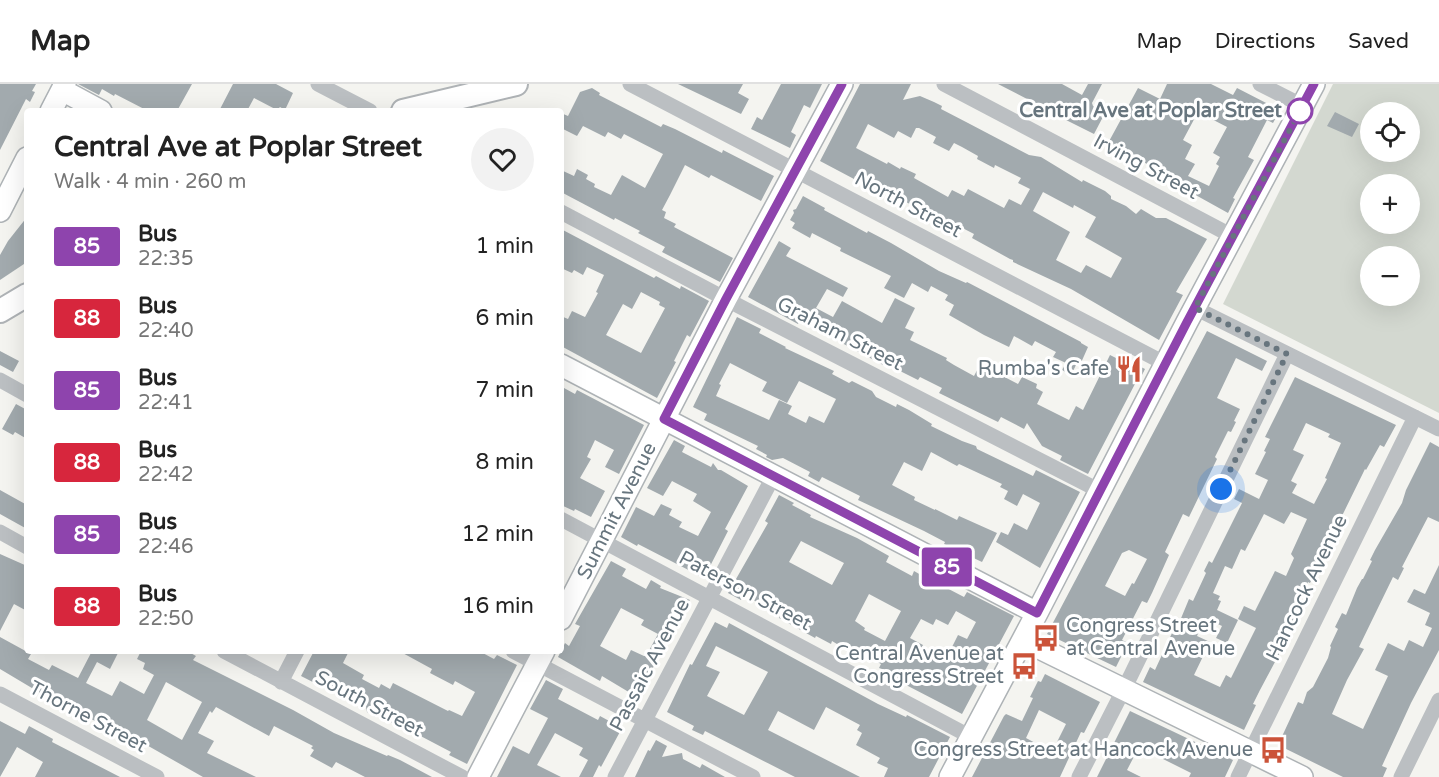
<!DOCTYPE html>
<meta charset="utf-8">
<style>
body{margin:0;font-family:"Varela Round",sans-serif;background:#f2f2f2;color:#222;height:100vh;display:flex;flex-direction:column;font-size:22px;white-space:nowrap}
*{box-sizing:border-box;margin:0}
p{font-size:20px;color:#767676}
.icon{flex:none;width:33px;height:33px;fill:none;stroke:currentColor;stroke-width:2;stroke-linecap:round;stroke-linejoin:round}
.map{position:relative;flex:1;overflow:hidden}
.drawer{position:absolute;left:24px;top:24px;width:540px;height:546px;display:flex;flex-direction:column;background:#fff;border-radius:6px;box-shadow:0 6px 24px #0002}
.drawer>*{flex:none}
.badge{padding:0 12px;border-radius:4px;font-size:21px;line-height:39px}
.buttons{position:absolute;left:1360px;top:18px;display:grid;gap:12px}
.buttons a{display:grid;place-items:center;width:60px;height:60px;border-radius:50%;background:#fff;box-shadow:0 6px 24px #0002;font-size:30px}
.you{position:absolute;width:30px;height:30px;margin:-15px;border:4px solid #fff;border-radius:50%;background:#1a73e8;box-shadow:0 0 0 9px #1a73e833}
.map>.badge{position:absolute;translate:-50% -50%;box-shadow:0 0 0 3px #fff}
.round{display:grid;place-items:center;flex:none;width:63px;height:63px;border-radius:32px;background:#f2f2f2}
.head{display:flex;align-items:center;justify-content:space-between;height:102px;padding:0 30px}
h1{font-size:28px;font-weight:800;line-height:45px}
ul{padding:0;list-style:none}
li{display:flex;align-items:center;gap:18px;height:72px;padding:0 30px}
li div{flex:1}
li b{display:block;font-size:22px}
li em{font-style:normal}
li .badge{min-width:66px;font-weight:700;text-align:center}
header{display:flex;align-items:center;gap:36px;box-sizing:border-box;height:84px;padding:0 30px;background:#fff;border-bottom:2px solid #e0e0e0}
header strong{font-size:28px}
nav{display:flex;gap:33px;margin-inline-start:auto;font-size:21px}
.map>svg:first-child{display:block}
.green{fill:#d3d8d0;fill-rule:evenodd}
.building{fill:#a2aaae;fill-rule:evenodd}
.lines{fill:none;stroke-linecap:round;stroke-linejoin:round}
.secondary-casing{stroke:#aeb3b6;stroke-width:24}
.primary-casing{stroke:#afb3b6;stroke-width:26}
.street{stroke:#bbbfc2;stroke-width:15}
.secondary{stroke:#fff;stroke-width:21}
.primary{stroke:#fff;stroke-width:22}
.line-casing{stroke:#fff;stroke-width:14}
.line{stroke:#8e44ad;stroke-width:9}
.walk{stroke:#67757e;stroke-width:6;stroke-dasharray:0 10.8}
.stop-dot{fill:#fff;stroke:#8e44ad;stroke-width:3}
.labels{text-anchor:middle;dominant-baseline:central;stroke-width:6;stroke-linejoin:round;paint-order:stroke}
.stop-label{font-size:20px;font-weight:bold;fill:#67757e;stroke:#fff;text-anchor:end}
.street-label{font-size:20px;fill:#67757e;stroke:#fff}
.poi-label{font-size:20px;fill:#67757e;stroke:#fff;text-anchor:end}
</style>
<header>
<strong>Map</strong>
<nav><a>Map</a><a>Directions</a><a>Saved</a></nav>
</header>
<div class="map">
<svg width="1439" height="693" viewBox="0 0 1439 693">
<rect width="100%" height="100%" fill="#f4f4f0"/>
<!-- green -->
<path class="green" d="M1333,0H1439V329L1223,220ZM1371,28H1410V68H1371ZM1371,100H1410V140H1371ZM1371,172H1410V212H1371Z"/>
<!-- building -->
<path class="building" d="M0,0H36L32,7L35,8L30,18L26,15L0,66Z
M78,0H192L177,27H148L115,10L114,12L102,5L99,11Z
M233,0H276L293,9L285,26L280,23L277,26L254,14L247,27H219Z
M678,0H743L738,9L749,15L741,30Z
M781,0H822L810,24L804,21L791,48L796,51L790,64L751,45L757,33L762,36Z
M860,0H911L903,16L920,12L934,18L942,22L941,25L968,39L1029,71L1041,73L1082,98L1083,96L1105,107L1111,112V115L1126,122L1136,130L1141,125L1156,134H1166L1207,155L1176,208L1183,211L1159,256L1071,205L1013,178V176L1010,175L972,154L974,150L949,137L948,140L887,108L886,110L855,92L854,95L820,77ZM868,40L894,54L898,47L911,54L916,44H919L936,53L933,59L949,67L954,59L962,63L978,72L977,75L994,84L995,81L1021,94L1018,99L1030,105L1021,121L1009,115L1004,124L968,105L964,112L952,106L948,113L914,94L916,90L901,83L900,85L888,78L887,80L856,64ZM1043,108L1073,124L1074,121L1096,133L1085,153L1122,174L1111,194L1086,181L1081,189L1056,176L1070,148L1033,127Z
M998,0H1062L1082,11L1088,0H1102L1092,19L1093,22L1105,29L1094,50L1054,30H1045L1043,25L1029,16Z
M1167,0H1211L1233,11L1237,4L1280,26L1273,39L1267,36L1248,73L1254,76L1233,114L1235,115L1228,129L1174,99L1177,94L1107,61L1138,4L1160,15ZM1198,28L1227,43L1213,69L1220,73L1216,80L1219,82L1209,102L1188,92L1195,80L1185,75L1192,61L1183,56Z
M592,4L600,9L599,11L661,43L663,40L675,45L722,69L723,66L774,92L761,117L711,91L709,94L685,81L670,111L662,126L666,128L664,134L676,140L674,143L733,174L720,198L662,168L665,163L638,149L640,147L615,134L614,136L561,108V86L574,92L577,85L588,91L586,95L595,100L594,103L611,111L622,91L645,104L663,70L624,50L621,55L608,48L605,53L583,42L577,52L561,44V29L568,32L580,8Z
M1335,28L1359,40L1352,53L1327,42Z
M803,112L825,124L824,126L867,149L868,147L891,159L939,187L966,199L967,198L1081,258V259L1088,263L1080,281L1077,279L1071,291L1062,286L1066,279L1053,273L1056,268L1035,257L1032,262L1014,252L1009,263L984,251L949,231L954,221L945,216L948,211L931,202L928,208L912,199L904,214L884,204L891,192L840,167L841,164L812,149L810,154L792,144L795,139L790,136L794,129L793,126L796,125Z
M27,133V178L0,196V171L8,157Z
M561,145L654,194L656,192L680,205L681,202L709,217L690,253L687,251L674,277L676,278L657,314L561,262V232L568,235L572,227L585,233L598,209L596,208L604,191L587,183L583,191L574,186L572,189L561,184ZM641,208L660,218L659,221L665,224L641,269L606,251L623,220L632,225Z
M779,157L791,164L786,172L848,204L843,213L827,205L816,224L833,233L842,217L882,239L895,214L915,224L905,244L914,248L910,256L947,274L946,276L954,281L974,292L984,273L997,280L993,287L1018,300L1022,293L1037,300L1036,304L1043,308L1037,320L1069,336L1076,322L1083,326L1110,271L1120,276L1121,273L1145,285L1138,299L1136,298L1088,390L1060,376L1062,372L1042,362L1027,339L1024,345L1001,333L998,338L939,309L942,304L920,293L918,296L886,280L885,282L812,243L799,237L798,240L748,213Z
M737,233L761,245L759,249L786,263L785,264L834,287L832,290L849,299L852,297L872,307L876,313L896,323L897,320L909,326L932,340L931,342L962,357L976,362L977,365L1033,392L1036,386L1080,408L1040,484L996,458L1001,448L1008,451L1014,439L1027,446L1040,419L1023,410L1017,422L1004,415L1008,407L1000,403L1002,400L959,380L957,382L931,368L922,387L904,378L892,401L915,413L914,416L935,426V425L957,436L959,432L997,449L982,478L944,460L945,458L924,447L858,416L860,412L822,393L819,398L808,392L810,388L783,374L772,376L766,373L767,371L756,365L758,362L704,336L707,330L693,323ZM730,279L767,298L762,307L787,319L799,297L836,315L824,339L809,332L806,339L788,330L792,322L779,316L769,336L716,312L721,301L719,300Z
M1207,247L1267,277L1262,287L1236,274L1217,314L1240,325L1234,337L1236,338L1231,348L1228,347L1215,373L1217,375L1189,433L1183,430L1165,468L1169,471L1152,509L1147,519L1142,517L1122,556L1128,559L1116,583L1047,550ZM1129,466L1147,475L1134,500L1132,499L1125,512L1105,502L1122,469Z
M0,267L19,277L13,288L0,281Z
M1295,293L1396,341L1384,363L1380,361L1366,386L1365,385L1340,436L1342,438L1320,486L1317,485L1310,499L1308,498L1293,530L1299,533L1260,606L1253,620L1256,621L1244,646L1143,598L1150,583L1155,586L1172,549L1174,550L1177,544L1189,515L1193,517L1206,489L1204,487L1209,477L1212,479L1242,419L1234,415L1239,405L1259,415L1268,396L1255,390L1266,368L1264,367L1270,355L1265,353ZM1306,339L1330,350L1328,353L1341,359L1325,394L1327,395L1314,420L1292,409L1297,400L1291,397L1304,371L1293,366ZM1291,428L1307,435L1291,470L1294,474L1286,492L1275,487L1255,527L1244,522L1238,535L1256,544L1231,594L1226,591L1220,603L1194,591L1210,558L1197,552L1205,534L1222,542L1216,554L1227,559L1238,536L1217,526L1221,517L1218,516L1220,512L1213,509L1225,482L1232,485L1241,465L1245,467L1264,430L1284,440Z
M564,304L575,310L577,306L644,341L619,390L605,383L614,366L595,356L587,373L591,375L580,394L605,407L591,433L575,425L574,427L561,421V309Z
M16,320L27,326V355L15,348L13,351L2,345Z
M674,356L685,362L682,368L711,383L713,379L718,386H721L748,402L725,445L728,447L704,494L638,460L637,462L621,453L636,423L654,432L661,420L672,425L669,431L682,438L679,443L698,452L711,428L693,417L697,410L672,397L663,412L647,404Z
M1430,358L1439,363V438L1428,433L1402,483L1404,484L1398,496L1393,493L1359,563L1364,565L1347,596L1332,630L1363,645L1388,592L1375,586L1388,559L1404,567L1409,556L1423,563L1432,544L1425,541L1430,529L1407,518L1414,505L1425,510L1439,481V566L1411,619L1382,682L1387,684L1383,693H1343L1278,661L1298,618L1303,620L1307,608L1313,603L1328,574L1331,563L1330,562L1338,545L1335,543L1342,529L1346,531L1357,504L1362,495H1363L1372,477L1370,476L1375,466L1402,419L1406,406Z
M0,406L27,421V445L0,430Z
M779,411L794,419L792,421L811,431L810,433L857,454L889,472L886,478L912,492L914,487L921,491L922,489L928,492L929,490L941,497L939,500L964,513L967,508L1014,532L962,630L881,588L882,585L879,584L881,580L853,565L844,560L842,563L832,557L831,560L816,552L815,554L779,534L781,530L743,511L741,516L728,509L768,439L765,437ZM801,457L844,479L832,501L789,478ZM869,510L901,527L885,557L864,546L865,544L855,537ZM956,527L976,538L967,555L958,551L945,577L921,565L923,561L910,554L921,535L933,541L936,535L948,541Z
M0,470L27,482V527L14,520L0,547Z
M611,477L626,485L622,492L646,505L651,496L661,502L660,504L690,516L637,613L602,592L600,597L558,573L565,559L569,562L580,542L575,540ZM621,524L644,536L641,541L658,550L646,572H644L631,566L626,576L600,562Z
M715,538L727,544L729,539L878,620L906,633L907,631L950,653L929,693H884L888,684L877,679L880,674L856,661L862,649L857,646L860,641L826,623L814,646L778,627L768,646L860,693H795L705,647L703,651L692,646L694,642L667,628L690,580L692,581ZM716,562L768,588L744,631L707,612L720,588L706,582Z
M0,553L31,570L28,575L49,586L52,581L78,594L92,567H119L110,585L97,578L86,599L112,612L120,597L144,610L154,591L143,585L145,579L137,575L141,567H187L196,572L193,576L293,626L334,649L387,672L388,671L400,676L432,693H365L336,678L332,684L310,672L314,666L311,664L313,662L274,642L269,652L216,623L212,629L210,627L198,649L214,657L207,669L256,693H203L136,655L133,660L121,653L122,651L72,625L74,623L53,613L52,616L0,585ZM166,598L202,618L182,656L147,636Z
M314,567H349L343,579L364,591L362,595L379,604L381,600L390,605L393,599L448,627L449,626L462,632L475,608L455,597L453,601L430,589L432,585L399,567H479L494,575L497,571L517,581L467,680L449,671L451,668L413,648L412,650L376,630L375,633L367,628L366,623L348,613L346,615L301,592Z
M1045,590L1100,618L1084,649L1081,648L1060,693H972L1004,632L1006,630L1022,637L1033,614L1030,613L1038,597L1041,598ZM1039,626L1066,640L1052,668L1026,654Z
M546,596L563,605L558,615L598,636L600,632L622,644L601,683L599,681L593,693H579L588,676L579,671L583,664L555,649L537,681L561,693H497L513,662L529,670L548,634L530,625Z
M1130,627L1233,676L1225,693H1189L1191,689L1139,663L1127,686L1141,693H1097Z
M0,637L25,650L29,642L53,655L52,658L120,693H35L43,678L17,663L0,693Z
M656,656L667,662L662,673L682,669L683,675L700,684L702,680L725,693H635L648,666L650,667Z"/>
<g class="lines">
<defs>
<path id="secondary" d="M62,6L101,27
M51,27L65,0
M0,127L27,74
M561,281L1037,529
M561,535L726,215L842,0
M1023,556L1302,693
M478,693L544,567
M950,693L1037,529L1187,238L1314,0"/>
<path id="primary" d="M403,27L516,0
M0,227L27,211"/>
</defs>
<!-- secondary casing -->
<use href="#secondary" class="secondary-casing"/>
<!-- primary casing -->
<use href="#primary" class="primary-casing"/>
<!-- street -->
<path class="street" d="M318,0L370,27
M630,0L1166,280
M944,0L1234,153
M1260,0L1303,22
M561,128L739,222L1100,407
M1195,224L1439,345
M0,296L27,311
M561,435L971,653
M0,448L27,463
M224,567L462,693
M513,567L753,693
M281,598L297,567
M0,610L157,693
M615,693L773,393
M1079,693L1131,591L1287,270
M1238,693L1415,333
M1401,693L1439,616"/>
<!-- secondary -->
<use href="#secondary" class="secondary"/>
<!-- primary -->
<use href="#primary" class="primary"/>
</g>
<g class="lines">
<defs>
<path id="line" d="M842,0L726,215L664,335L1037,529L1187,238L1314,0"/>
</defs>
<!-- line casing -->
<use href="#line" class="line-casing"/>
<!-- line -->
<use href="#line" class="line"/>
<!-- walk -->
<path class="walk" d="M1221,405L1287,270L1195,224L1300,27"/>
</g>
<!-- icons -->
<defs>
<symbol id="restaurant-bare" viewBox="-9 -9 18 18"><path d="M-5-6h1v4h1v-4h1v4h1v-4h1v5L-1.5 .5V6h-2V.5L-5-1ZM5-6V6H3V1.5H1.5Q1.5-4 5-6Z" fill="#cb5339" stroke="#fff" stroke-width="2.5" paint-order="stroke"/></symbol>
<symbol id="bus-bare" viewBox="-9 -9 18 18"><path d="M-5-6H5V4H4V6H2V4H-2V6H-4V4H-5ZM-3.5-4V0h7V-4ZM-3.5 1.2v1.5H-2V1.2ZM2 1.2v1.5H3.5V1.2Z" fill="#cb5339" stroke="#fff" stroke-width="2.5" paint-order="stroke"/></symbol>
</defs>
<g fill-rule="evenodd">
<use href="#restaurant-bare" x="1110" y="266" width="38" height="38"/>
<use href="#bus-bare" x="1027" y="535" width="38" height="38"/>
<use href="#bus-bare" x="1005" y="563" width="38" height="38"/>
<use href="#bus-bare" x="1254" y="647" width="38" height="38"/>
</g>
<!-- markers -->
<circle class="stop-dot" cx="1300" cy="27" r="12"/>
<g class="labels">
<!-- stop labels -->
<g class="stop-label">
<text x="1282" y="27">Central Ave at Poplar Street</text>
</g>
<!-- street labels -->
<g class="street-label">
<text transform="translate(1146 83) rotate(28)">Irving Street</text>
<text transform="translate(908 121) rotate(28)">North Street</text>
<text transform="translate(840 250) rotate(27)">Graham Street</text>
<text transform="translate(617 427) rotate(-63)">Summit Avenue</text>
<text transform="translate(1307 504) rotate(-64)">Hancock Avenue</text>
<text transform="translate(745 507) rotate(28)">Paterson Street</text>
<text transform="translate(650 581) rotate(-62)">Passaic Avenue</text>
<text transform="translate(369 620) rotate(28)">South Street</text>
<text transform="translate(88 633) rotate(28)">Thorne Street</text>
</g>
<!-- poi labels -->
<g class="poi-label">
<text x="1109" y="285">Rumba's Cafe</text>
<text x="1066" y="542" text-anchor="start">Congress Street<tspan x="1066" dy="23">at Central Avenue</tspan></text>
<text x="1004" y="570">Central Avenue at<tspan x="1004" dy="23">Congress Street</tspan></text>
<text x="1253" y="666">Congress Street at Hancock Avenue</text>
</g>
</g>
</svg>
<div class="buttons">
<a><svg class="icon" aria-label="locate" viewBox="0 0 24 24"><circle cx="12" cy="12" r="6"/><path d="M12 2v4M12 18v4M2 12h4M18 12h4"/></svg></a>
<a>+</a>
<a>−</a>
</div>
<div class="you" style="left:1221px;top:405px"></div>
<b class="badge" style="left:947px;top:483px;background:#8e44ad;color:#fff">85</b>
<section class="drawer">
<div class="head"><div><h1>Central Ave at Poplar Street</h1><p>Walk · 4 min · 260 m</p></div><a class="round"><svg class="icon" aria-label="heart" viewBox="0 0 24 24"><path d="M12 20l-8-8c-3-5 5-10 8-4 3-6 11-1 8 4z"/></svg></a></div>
<ul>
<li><span class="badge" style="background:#8e44ad;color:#fff">85</span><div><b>Bus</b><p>22:35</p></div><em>1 min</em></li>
<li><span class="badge" style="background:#d7263d;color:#fff">88</span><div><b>Bus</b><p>22:40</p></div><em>6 min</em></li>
<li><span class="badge" style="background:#8e44ad;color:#fff">85</span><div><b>Bus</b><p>22:41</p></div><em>7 min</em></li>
<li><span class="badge" style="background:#d7263d;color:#fff">88</span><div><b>Bus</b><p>22:42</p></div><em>8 min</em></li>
<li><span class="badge" style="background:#8e44ad;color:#fff">85</span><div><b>Bus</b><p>22:46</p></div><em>12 min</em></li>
<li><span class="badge" style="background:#d7263d;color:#fff">88</span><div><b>Bus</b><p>22:50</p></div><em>16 min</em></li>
</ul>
</section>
</div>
